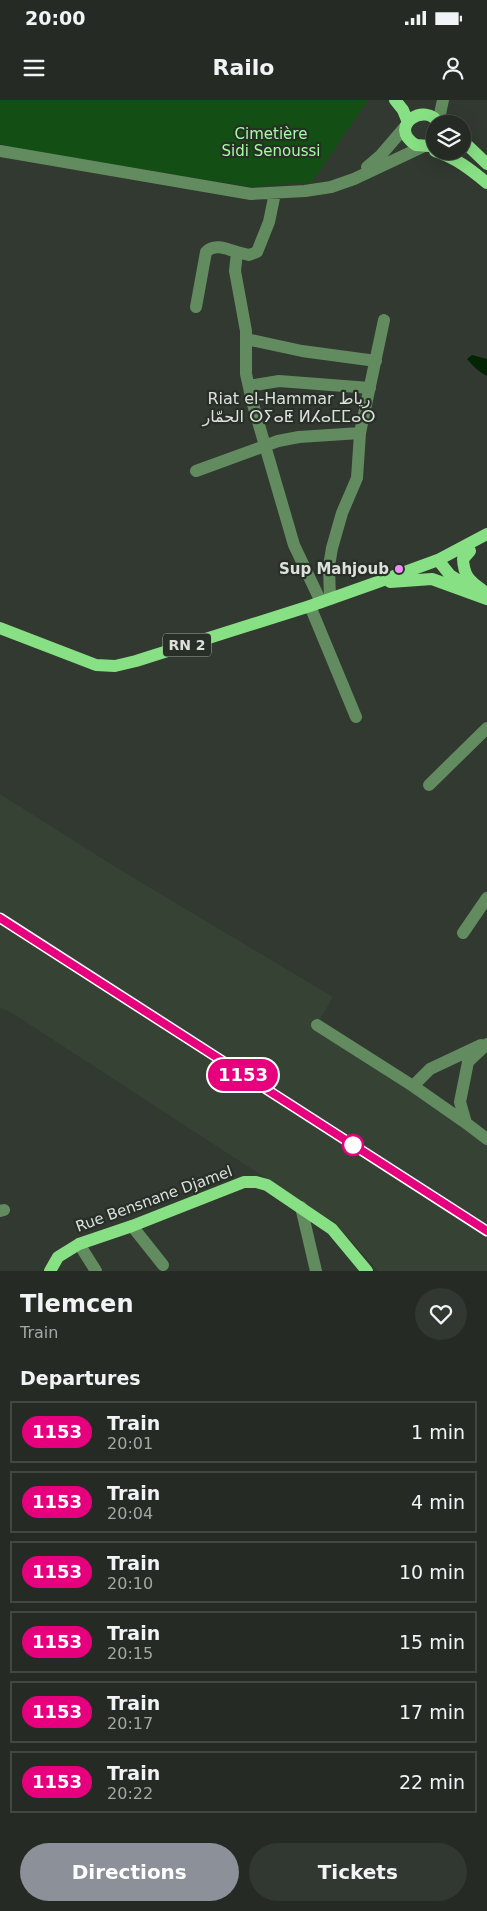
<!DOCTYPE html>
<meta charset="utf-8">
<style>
body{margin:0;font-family:"DejaVu Sans","Noto Sans Arabic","Noto Sans Tifinagh",sans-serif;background:#313731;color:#f1f3f6;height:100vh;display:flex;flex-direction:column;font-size:19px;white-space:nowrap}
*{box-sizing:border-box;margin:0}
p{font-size:16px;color:#a3a7a6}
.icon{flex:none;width:28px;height:28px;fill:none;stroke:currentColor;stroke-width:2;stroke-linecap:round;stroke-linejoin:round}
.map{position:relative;height:1171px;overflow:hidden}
.side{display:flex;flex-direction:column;background:#252b24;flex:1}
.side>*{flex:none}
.badge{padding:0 10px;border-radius:16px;font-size:18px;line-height:32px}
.buttons{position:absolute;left:426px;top:15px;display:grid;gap:10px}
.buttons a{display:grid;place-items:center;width:45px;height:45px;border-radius:50%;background:#252b24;box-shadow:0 5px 20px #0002,0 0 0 1px #424741;font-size:25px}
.map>.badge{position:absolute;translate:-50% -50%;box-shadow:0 0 0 2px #fff}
h2{padding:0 20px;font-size:19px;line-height:45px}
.round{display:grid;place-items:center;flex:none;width:52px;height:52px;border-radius:26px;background:#313731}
.overview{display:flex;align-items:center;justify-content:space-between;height:85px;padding:0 20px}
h1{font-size:24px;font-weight:800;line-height:38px}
.action{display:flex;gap:10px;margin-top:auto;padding:10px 20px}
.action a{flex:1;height:58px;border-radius:30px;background:#8c9099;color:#fff;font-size:20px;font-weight:800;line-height:58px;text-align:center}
.action a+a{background:#313731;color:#f1f3f6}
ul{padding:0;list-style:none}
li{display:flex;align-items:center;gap:15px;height:62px;margin:0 10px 8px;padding:0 10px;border:2px solid #424741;border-radius:0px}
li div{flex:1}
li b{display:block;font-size:19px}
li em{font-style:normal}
li .badge{min-width:55px;font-weight:700;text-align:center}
.status{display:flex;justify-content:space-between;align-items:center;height:35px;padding:0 25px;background:#252b24;direction:ltr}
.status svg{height:14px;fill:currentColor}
header{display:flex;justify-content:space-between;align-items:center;height:65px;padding:0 20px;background:#252b24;font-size:22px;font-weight:800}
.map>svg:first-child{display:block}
.built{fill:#354234}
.green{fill:#134e14}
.water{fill:#032503}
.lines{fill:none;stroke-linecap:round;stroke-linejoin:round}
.minor{stroke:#628b5f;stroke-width:12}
.major{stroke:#88e084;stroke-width:12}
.rail-casing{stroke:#8d948d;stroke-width:5}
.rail{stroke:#272f26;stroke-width:3;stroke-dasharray:9;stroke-linecap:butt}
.line-casing{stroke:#fff;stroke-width:11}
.line{stroke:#e6007e;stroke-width:8}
.poi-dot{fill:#ef8bf7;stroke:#272f26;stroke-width:2}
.stop-dot{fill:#fff;stroke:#e6007e;stroke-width:2.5}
.labels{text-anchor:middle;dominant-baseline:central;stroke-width:4.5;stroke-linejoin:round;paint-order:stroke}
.shield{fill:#272f26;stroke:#a6aca5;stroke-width:1}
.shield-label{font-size:14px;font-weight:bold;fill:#dce1dc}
.park-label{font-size:15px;fill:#a5fca1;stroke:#272f26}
.poi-label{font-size:15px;font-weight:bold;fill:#dce1dc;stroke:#272f26;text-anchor:end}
.street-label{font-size:15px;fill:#dce1dc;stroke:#272f26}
.neighbourhood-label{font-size:16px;fill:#dce1dc;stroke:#272f26}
</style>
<div class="status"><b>20:00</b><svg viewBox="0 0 49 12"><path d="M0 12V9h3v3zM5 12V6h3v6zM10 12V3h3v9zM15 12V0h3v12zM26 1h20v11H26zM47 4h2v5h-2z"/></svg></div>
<header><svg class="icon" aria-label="menu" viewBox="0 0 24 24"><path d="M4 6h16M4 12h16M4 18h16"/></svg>Railo<svg class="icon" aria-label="person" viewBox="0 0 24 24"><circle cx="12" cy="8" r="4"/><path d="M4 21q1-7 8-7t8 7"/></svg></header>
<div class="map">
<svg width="487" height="1171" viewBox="0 0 487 1171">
<rect width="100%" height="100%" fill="#313930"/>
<!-- built -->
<path class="built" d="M0,694L114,766L333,897L317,925L487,1039V1171H378L335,1123L12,913L0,908Z"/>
<!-- green -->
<path class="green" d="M0,0H368L312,82L251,87L9,47L0,44Z"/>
<!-- water -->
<path class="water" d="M472,255L487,259V276C479,272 473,266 467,259Z"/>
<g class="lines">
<!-- minor -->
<path class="minor" d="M436,18L440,14L443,0
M0,51L251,94L305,91L331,87L354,79L422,47
M367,67L381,55L405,27
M275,93L269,122L257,152L249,155L237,152L235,171L246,231V274L252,301L294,445L321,502
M196,207L206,152C214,143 227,149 237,152
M246,239L302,251L376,261
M249,286L279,281L370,288
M196,371L278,341L299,337L360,333
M330,499L329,466L332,448L342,413L357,378L360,333L384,220
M310,506L356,617
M429,685L487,628
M463,833L487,798
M317,925L413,986L466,1023
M487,944L468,962L460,1002L466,1023L487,1039
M413,986L430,969L481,945
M301,1107L316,1171
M0,1111L4,1110
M132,1126L163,1165
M79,1144L96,1171"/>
<!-- major -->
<path class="major" d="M395,0L403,10L407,20
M462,40L487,64
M435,41L429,46L416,45C386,27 426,0 439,24
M435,51C456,58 470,69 487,83
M470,451L463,459C464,480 473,482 487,494
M438,460L450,475L468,486
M390,482L432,479L487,499
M0,528L96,565L115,566L136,561L310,506L375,483L438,460L487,434
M50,1171L58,1157L79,1144L132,1126L244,1082H256L267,1085L332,1129L367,1171"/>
<defs>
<path id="rail" d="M0,818L487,1132"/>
</defs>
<!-- rail casing -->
<use href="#rail" class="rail-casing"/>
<!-- rail -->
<use href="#rail" class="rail"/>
</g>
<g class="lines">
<defs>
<path id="line" d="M0,818L487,1131"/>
</defs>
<!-- line casing -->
<use href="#line" class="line-casing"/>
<!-- line -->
<use href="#line" class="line"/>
</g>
<!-- markers -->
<circle class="poi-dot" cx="399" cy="469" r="5"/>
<circle class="stop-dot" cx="353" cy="1045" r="10"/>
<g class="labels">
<!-- shield labels -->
<rect class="shield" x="163" y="533.5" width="48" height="23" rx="4"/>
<g class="shield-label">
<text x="187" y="545">RN 2</text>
</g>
<!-- park labels -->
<g class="park-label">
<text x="271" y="34">Cimetière<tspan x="271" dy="17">Sidi Senoussi</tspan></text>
</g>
<!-- poi labels -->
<g class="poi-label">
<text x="389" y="469">Sup Mahjoub</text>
</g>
<!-- street labels -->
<g class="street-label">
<text transform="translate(154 1099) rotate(-20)">Rue Bensnane Djamel</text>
</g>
<!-- neighbourhood labels -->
<g class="neighbourhood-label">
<text x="289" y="298">Riat el-Hammar رياط<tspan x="289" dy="18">الحمّار ⵔⵢⴰⵟ ⵍⵃⴰⵎⵎⴰⵔ</tspan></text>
</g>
</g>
</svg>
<div class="buttons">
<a><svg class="icon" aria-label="layers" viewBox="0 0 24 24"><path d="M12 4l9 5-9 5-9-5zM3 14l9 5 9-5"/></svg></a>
</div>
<b class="badge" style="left:243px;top:975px;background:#e6007e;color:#fff">1153</b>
</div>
<section class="side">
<div class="overview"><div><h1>Tlemcen</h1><p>Train</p></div><a class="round"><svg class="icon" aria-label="heart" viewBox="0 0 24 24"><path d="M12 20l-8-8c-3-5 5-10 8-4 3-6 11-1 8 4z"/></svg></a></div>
<h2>Departures</h2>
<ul>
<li><span class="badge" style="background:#e6007e;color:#fff">1153</span><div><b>Train</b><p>20:01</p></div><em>1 min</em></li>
<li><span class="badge" style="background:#e6007e;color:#fff">1153</span><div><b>Train</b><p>20:04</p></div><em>4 min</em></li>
<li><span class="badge" style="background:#e6007e;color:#fff">1153</span><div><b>Train</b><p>20:10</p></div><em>10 min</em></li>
<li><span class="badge" style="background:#e6007e;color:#fff">1153</span><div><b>Train</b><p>20:15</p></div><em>15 min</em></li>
<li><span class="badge" style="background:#e6007e;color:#fff">1153</span><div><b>Train</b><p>20:17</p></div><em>17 min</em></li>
<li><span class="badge" style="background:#e6007e;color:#fff">1153</span><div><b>Train</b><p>20:22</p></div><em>22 min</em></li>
</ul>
<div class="action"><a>Directions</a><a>Tickets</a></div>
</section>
